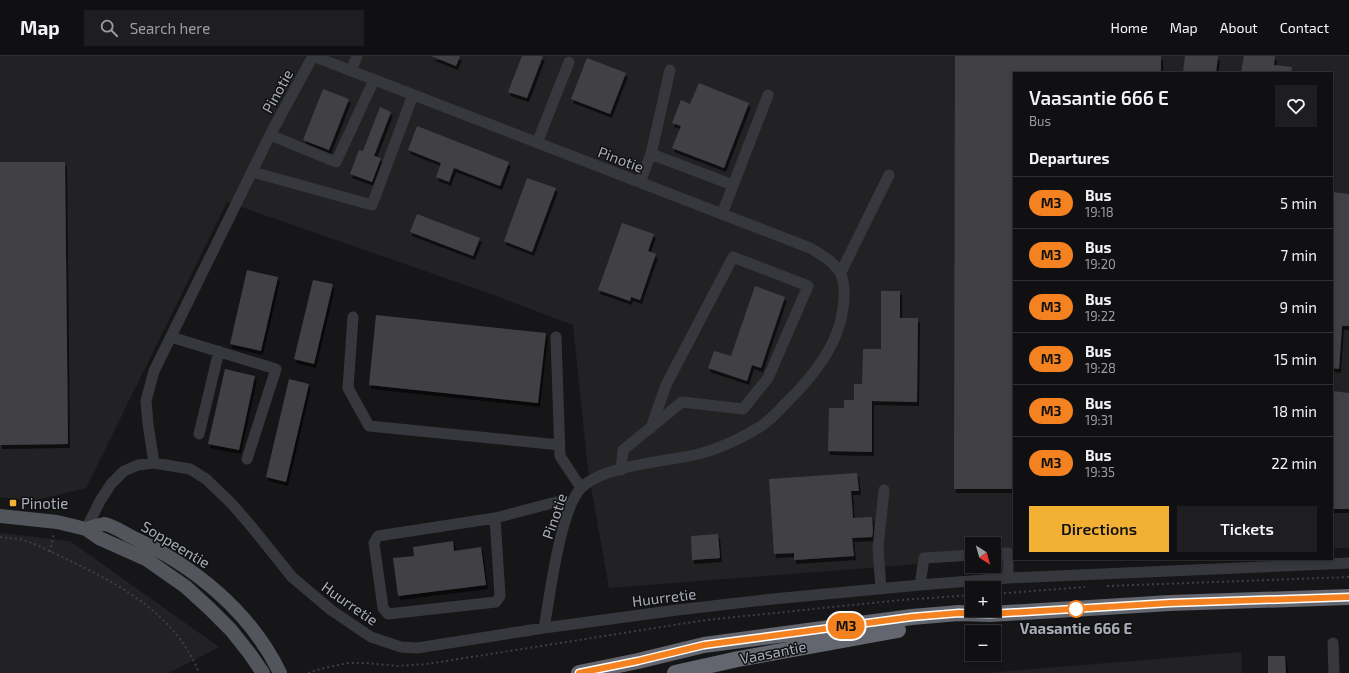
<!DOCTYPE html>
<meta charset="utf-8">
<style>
body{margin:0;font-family:"Exo 2",sans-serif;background:#1e1e20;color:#f1f3f6;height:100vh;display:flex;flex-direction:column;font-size:15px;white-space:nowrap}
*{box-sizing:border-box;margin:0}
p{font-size:13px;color:#9c9d9f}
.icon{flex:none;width:22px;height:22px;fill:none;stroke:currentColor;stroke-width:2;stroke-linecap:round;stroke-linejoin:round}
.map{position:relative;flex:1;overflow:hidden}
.side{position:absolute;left:1013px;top:16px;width:320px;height:488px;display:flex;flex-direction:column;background:#101012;border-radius:0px;box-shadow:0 2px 6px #0003,0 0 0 1px #303032}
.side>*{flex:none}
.badge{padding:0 8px;border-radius:13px;font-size:14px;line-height:26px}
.needle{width:26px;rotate:143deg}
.controls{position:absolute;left:965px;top:481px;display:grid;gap:8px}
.controls a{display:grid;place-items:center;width:36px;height:36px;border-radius:0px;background:#101012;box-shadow:0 2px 6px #0003,0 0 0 1px #303032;font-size:20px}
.map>.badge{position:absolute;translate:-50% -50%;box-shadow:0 0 0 2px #fff}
h2{padding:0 16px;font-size:15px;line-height:36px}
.round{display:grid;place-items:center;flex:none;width:42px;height:42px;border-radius:0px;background:#1e1e20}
.headline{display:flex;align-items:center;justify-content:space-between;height:68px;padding:0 16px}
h1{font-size:19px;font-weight:600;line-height:30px}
.button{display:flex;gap:8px;margin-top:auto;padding:8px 16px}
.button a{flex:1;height:46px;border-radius:0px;background:#f2b134;color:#111;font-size:16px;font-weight:600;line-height:46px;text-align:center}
.button a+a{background:#1e1e20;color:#f1f3f6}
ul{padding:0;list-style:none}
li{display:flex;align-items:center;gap:12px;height:52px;padding:0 16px;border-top:1px solid #303032}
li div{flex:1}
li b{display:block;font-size:15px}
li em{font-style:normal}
li .badge{min-width:44px;font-weight:700;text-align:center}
header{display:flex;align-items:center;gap:24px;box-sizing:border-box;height:56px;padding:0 20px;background:#101012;border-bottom:1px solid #303032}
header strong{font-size:19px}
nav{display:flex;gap:22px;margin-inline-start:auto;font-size:14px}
.search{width:280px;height:36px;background:#1e1e20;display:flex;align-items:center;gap:10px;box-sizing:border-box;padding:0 14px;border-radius:0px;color:#9c9d9f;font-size:15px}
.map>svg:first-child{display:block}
.built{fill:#222225}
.building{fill:#404145;filter:url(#shadow)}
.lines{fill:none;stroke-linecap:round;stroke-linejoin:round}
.path{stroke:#3d3f44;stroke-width:2;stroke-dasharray:2 3;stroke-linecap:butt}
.minor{stroke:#37383d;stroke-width:11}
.major{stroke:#53555c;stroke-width:14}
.highway{stroke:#63666e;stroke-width:16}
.line-casing{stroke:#fff;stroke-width:9}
.line{stroke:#f58220;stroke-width:6}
.poi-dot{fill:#f2b134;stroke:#111113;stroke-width:1.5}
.stop-dot{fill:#fff;stroke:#f58220;stroke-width:2}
.labels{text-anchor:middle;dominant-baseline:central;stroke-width:3;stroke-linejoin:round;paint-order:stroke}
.street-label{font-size:15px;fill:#a8adb8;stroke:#111113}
.poi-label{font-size:15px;fill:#a8adb8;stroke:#111113;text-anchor:start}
.stop-label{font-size:15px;font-weight:bold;fill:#a8adb8;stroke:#111113}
</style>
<header>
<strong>Map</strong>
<div class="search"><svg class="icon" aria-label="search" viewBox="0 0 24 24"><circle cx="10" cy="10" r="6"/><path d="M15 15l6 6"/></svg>Search here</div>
<nav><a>Home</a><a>Map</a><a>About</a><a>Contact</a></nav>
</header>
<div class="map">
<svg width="1349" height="617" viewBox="0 0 1349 617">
<defs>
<filter id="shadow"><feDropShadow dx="2" dy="4" stdDeviation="0" flood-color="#0009"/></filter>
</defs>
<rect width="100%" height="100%" fill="#161618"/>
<!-- built -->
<path class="built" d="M0,0H1349V492H1332V17H1014V503H994V488H972V504L609,532L588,414L573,269L488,237L227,146L86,432L32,445L0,441Z
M0,477L70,485L219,591L169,617H0Z
M1241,596L1242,617H986Z"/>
<!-- building -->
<path class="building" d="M431,0H460L456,10Z
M522,0H543L527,42L508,36Z
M955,0H1161V17H1014V433H954Z
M1185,0H1218L1216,17H1183Z
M1244,0H1275L1274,9L1292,11L1291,17H1241Z
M587,2L626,17L610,58L571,43Z
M699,27L749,47L724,112L672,92L681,70L672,67L681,44L690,48Z
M323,33L349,43L329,94L303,84Z
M380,51L391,56L374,100L381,102L372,126L350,118L359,94L363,95Z
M417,70L509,106L500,130L454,112L449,126L436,121L441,107L408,94Z
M0,106H65L68,388L0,389Z
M527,122L556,132L532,196L504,185Z
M1332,136L1349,138V270H1342L1339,313L1332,312Z
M417,158L480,182L473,200L410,176Z
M622,167L654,178L648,195L656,198L640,244L631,241L630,245L598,234Z
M247,214L278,221L261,295L230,288Z
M313,224L333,228L314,308L294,303Z
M755,230L785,241L761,312L752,309L747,325L708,312L714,295L731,300Z
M881,235H900V262H918L917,346L872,345V396L828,395L829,352H844V344H854V328H862L863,293H881Z
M376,259L546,277L538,347L369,329Z
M225,313L255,320L239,394L208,388Z
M289,323L309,328L286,426L266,421Z
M1332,335L1349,337V453H1332Z
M857,417L859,435H851L853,462L872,461L873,475L872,481L852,482L854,500L794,504V497L774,498L769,423Z
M718,478L720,502L692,504L691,480Z
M453,485L454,495L481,491L486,529L398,540L393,502L414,500L413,491Z
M1268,600H1285L1286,617H1268Z"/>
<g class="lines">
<!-- path -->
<path class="path" d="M0,481C6,482 12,482 18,483C31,485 53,497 66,503C120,528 176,559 199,617
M50,496L54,477
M1107,530L1349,521
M994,538L1085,531
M308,617L324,612L348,607H366L398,610L427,608L706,564L901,544L972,539"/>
<!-- minor -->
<path class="minor" d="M351,15L357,0
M270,79L336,106L374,24
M537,87L569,6
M651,98L670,14
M253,116L372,149L413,39
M640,126L651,98L733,129
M722,158L768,39
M841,216L889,119
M353,261L348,332L369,370L560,389
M171,281L276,313L247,403
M556,281L560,400L581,432
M199,378L219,295
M154,407L148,368L146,345L154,315L270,79L313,0L810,192C839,208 848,218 843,252C839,290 811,323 785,348C777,357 768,366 758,372C738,384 717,394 694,399C663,406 606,409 582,431C560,452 550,540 544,572
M621,414L623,394L682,346L743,353L768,322L808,230L733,201L666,329L651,372
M495,462L500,540L496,546L388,558L383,552L374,487L378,480L495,462L556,446L570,449
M86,473L100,445L111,428L124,415L138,409L154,407L190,413L206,423L232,448L251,470L292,521L331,554L371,581L401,591L417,592L544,572L677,554L773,543L920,529L1008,522L1349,507
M994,498L1008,497V522
M920,529L924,502L972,499
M881,533L878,492L884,434
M1333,587L1334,617"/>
<!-- major -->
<path class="major" d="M0,460L57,466L86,473L99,482L146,503L186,531L210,553L231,574L250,598L263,617
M86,473C92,471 99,469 104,468C110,468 126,478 132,481C194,510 250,555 280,617"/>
<!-- highway -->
<path class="highway" d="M579,617L638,605L704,589L912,561L959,557L990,558L1170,547L1349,541
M675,617L738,603L898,574"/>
</g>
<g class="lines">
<defs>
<path id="line" d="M579,617L638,605L704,589L912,561L959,557L990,558L1170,547L1349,541"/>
</defs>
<!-- line casing -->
<use href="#line" class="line-casing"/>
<!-- line -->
<use href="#line" class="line"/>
</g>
<!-- markers -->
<rect class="poi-dot" x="9" y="443" width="8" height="8" rx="2"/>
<circle class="stop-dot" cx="1076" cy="553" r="8"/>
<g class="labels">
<!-- street labels -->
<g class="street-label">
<text transform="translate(277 35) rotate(-61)">Pinotie</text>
<text transform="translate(621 103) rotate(21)">Pinotie</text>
<text transform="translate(554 460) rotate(-71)">Pinotie</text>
<text transform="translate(176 488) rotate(31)">Soppeentie</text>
<text transform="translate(664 541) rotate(-7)">Huurretie</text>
<text transform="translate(350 547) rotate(35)">Huurretie</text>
<text transform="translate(773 596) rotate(-11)">Vaasantie</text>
</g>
<!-- poi labels -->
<g class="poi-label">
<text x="21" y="447">Pinotie</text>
</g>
<!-- stop labels -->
<g class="stop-label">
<text x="1076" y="572">Vaasantie 666 E</text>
</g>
</g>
</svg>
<div class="controls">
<a><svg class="needle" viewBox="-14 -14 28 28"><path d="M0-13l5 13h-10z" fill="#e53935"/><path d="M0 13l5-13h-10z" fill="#9c9d9f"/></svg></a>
<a>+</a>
<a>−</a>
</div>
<b class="badge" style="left:846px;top:570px;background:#f58220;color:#111">M3</b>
<section class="side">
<div class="headline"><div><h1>Vaasantie 666 E</h1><p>Bus</p></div><a class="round"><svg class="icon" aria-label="heart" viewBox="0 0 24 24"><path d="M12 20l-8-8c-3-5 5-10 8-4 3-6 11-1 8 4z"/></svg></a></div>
<h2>Departures</h2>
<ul>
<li><span class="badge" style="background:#f58220;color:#111">M3</span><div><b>Bus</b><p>19:18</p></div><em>5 min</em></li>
<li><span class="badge" style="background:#f58220;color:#111">M3</span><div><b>Bus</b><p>19:20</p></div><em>7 min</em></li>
<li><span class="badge" style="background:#f58220;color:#111">M3</span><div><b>Bus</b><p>19:22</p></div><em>9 min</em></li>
<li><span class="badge" style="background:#f58220;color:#111">M3</span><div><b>Bus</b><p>19:28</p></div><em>15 min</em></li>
<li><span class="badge" style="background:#f58220;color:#111">M3</span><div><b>Bus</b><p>19:31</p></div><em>18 min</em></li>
<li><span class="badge" style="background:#f58220;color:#111">M3</span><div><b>Bus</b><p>19:35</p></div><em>22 min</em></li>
</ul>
<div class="button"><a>Directions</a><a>Tickets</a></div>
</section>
</div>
